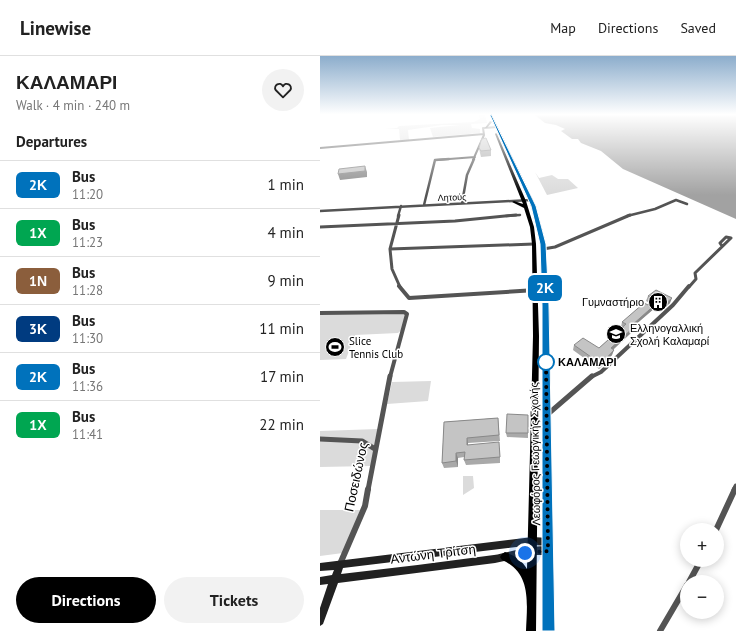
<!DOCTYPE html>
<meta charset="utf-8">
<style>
body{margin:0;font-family:"PT Sans",sans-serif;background:#f2f2f2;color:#222;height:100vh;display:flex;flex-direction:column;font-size:15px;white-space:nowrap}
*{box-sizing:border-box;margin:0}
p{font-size:13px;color:#767676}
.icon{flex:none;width:22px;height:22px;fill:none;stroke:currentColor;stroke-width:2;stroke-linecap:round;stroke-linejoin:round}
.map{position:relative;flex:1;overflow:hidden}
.side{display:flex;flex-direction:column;background:#fff;width:320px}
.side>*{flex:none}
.badge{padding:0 8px;border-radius:6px;font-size:14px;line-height:26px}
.fabs{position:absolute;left:360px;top:467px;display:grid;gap:8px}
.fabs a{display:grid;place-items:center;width:44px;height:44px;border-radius:50%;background:#fff;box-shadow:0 2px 10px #0003;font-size:20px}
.you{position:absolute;width:20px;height:20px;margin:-10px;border:3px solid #fff;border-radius:50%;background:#1a73e8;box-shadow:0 0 0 6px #1a73e833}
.map>.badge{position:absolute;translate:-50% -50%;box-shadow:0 0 0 2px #fff}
h2{padding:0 16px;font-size:15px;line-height:36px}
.round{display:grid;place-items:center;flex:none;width:42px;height:42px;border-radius:21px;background:#f2f2f2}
.head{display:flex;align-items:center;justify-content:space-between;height:68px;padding:0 16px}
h1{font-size:19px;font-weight:800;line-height:30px}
.primary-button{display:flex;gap:8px;margin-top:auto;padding:8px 16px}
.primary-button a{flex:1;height:46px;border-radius:24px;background:#000;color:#fff;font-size:16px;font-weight:800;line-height:46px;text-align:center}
.primary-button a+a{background:#f2f2f2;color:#222}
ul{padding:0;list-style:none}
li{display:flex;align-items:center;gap:12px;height:48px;padding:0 16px;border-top:1px solid #e0e0e0}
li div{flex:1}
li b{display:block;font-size:15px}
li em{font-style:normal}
li .badge{min-width:44px;font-weight:700;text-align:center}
header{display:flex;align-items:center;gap:24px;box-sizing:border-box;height:56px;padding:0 20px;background:#fff;border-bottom:1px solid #e0e0e0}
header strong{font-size:19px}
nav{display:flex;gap:22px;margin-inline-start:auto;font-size:14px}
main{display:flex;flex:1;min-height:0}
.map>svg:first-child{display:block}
.green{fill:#dbdbdb}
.water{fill:#a2a2a2}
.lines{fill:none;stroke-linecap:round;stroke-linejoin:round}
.street-far5{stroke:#545454;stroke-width:2}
.street-far4{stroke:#545454;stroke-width:2.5}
.street-far3{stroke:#545454;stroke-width:3}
.street-far2{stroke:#545454;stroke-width:4}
.street-far1{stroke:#545454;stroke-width:5}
.street{stroke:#545454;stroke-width:6}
.secondary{fill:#212121;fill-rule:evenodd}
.primary{fill:#000;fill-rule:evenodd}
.wall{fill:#a9a9a9}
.shaded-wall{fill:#898989}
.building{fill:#c4c4c4;stroke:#898989}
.line{fill:#0072bc;stroke:#fff}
.walk{stroke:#000;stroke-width:4;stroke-dasharray:0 7.2}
.stop-dot{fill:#fff;stroke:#0072bc;stroke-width:2}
.labels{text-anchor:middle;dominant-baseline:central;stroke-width:3;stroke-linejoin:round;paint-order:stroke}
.far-street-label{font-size:9px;fill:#000;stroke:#fff}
.poi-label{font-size:11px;fill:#000;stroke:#fff;text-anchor:start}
.stop-label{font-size:11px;font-weight:bold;fill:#000;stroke:#fff;text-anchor:start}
.street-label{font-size:11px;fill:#000;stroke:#fff}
.near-street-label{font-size:13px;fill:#000;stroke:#fff}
</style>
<header>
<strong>Linewise</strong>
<nav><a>Map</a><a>Directions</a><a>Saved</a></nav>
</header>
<main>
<section class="side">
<div class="head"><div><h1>ΚΑΛΑΜΑΡΙ</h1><p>Walk · 4 min · 240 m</p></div><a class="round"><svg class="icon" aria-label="heart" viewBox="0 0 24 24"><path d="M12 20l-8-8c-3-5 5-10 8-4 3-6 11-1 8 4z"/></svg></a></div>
<h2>Departures</h2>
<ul>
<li><span class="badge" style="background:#0072bc;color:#fff">2Κ</span><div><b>Bus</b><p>11:20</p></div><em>1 min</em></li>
<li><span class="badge" style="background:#00a651;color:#fff">1Χ</span><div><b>Bus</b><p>11:23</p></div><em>4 min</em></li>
<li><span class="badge" style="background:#8b5e3c;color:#fff">1Ν</span><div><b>Bus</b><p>11:28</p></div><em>9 min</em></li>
<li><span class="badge" style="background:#003b80;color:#fff">3Κ</span><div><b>Bus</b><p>11:30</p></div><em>11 min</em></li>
<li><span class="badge" style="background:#0072bc;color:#fff">2Κ</span><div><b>Bus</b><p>11:36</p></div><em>17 min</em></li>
<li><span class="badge" style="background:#00a651;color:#fff">1Χ</span><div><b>Bus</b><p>11:41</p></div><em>22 min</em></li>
</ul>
<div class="primary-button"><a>Directions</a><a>Tickets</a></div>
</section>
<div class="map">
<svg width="416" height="575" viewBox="0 0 416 575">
<rect width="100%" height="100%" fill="#fff"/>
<!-- green -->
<path class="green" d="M159,59H165L167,67L151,68L152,72L160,73V77L113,81L110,72L140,69H122L88,74L89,84H80L79,73H66L77,72L79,70L154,66L160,63Z
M215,116L219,122L232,119L238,123H248L258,132L227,139Z
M88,256L84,272L78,277L35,279L26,303L0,304V258Z
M111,325L108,345L67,348L72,326Z
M58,373L51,410L0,411V375Z
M143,420H153L154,432L143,439Z
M0,454H40L23,497L0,500Z"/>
<!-- water -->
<path class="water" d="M215,59H416V163L303,113L281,95L261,87L258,83H252L241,75L245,73L236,69L225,67Z"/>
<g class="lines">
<!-- street-far5 -->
<path class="street-far5" d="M164,72L177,71
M0,92L164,78
M116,104L155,101
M153,104L164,79L163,72"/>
<!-- street-far4 -->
<path class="street-far4" d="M142,147L147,119L154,103
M104,149L115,104L129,103
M0,155L211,144
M78,160L81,150
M186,160L200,159
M307,160L335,153L356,144L367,148"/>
<!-- street-far3 -->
<path class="street-far3" d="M79,159L70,193L214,188
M0,171L135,165L196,159
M70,193L72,213L80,231
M223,193L235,191L310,159
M369,231L376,223L375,217L411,182L406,181L400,187L402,190"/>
<!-- street-far2 -->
<path class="street-far2" d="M79,230L89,242L216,234
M0,257L84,256L87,258L70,321
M271,321L281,316L353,249L369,230"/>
<!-- street-far1 -->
<path class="street-far1" d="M228,358L272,320
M0,383L42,385L55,393
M48,434L70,320
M414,434L416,430"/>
<!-- street -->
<path class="street" d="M396,474L415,433
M20,508L45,450L48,433
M369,526L381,504
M340,575L367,529"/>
<!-- secondary -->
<path class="secondary" d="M213,481L228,482L231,483L232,486L231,489L228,490L213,489L23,512L21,518C72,512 123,506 174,499C189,497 217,486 231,492L232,495L231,498L228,499H213L175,507L18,527L3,568L0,570V552L8,528L0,529V521L12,519L14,514L0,515V507Z"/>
<!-- primary -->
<path class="primary" d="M170,59H172L213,144L222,173L225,188L229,250L234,575H224L223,250L221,188L218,173L209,144Z
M170,65L172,66L167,72H165Z
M176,77L177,78L206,145L214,171L216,188L219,280L216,575H206C207,548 212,517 182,504L180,501L182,498L185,496C195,500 202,504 207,513L213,280L212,188L210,171L204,152L192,146L194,145L203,148L175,78Z"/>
</g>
<!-- wall -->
<path class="wall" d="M159,92L171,94V100L161,101L160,97Z
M328,240L350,247L342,254L336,251L313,271L312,276L293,294L292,299L279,313L253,294L254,289L279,292L302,271H301L302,266L330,247L326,245Z
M208,359V382L187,381L186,377Z
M178,362L180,385L148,387V389L180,392V407L146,409L144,404V401L138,402V411L124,412L122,407L124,366Z"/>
<!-- shaded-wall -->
<path class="shaded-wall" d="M45,110L47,116V121L20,124L18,118Z
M352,242L350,247L342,254L344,249Z
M338,246L336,251L309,274L311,270Z
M314,271L312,276L289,297L291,292Z
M294,294L292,299L279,313L281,308Z
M147,382L148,387V395L147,389Z
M136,397L138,402V411L136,405Z"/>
<!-- building -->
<path class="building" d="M166,82L171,94L161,95L159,92L161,85L162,83Z
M45,110V115L18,118L19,113Z
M336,234L352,242L344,249L338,246L311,270L314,271L291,292L294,294L281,308L254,289L263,282L279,292L306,268L302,266L324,247L328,249L334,244L328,240Z
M187,358L208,359V377H186Z
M178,362L179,379L147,382V389L179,386L180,401L144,404L145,396L136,397V405L122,407L124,366Z"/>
<!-- sky -->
<linearGradient id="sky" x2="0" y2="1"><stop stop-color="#8cadcc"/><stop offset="0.42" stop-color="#fff"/><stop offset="1" stop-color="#fff" stop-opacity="0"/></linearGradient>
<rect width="416" height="139" fill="url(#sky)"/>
<!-- line -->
<path class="line" d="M171,58L216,150L226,188L229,250L235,575H222V250L220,188L211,150L170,59Z"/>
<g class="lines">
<!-- walk -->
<path class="walk" d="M205,497L228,495L226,306"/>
</g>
<!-- icons -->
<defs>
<symbol id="building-disc" viewBox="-11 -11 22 22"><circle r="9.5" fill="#000" stroke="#fff"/><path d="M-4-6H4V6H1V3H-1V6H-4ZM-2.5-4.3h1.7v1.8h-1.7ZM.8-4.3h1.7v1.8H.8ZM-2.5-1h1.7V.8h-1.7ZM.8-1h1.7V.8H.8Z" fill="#fff"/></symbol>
<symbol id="school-disc" viewBox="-11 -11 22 22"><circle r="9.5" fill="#000" stroke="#fff"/><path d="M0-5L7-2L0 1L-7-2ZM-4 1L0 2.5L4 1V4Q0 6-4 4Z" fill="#fff"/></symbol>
<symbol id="stadium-disc" viewBox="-11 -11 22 22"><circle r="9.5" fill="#000" stroke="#fff"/><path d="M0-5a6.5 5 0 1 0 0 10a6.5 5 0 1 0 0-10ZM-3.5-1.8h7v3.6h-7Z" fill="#fff"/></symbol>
</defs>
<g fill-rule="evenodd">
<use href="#building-disc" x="327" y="235" width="22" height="22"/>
<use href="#school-disc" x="285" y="267" width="22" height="22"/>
<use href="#stadium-disc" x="4" y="280" width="22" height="22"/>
</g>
<!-- markers -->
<circle class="stop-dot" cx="226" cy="306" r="8"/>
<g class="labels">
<!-- far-street labels -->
<g class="far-street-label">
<text transform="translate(132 141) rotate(-2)">Λητούς</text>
</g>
<!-- poi labels -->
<g class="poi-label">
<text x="324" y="246" text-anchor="end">Γυμναστήριο</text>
<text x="310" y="272">Ελληνογαλλική<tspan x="310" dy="13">Σχολή Καλαμαρί</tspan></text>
<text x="29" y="285">Slice<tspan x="29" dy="13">Tennis Club</tspan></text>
</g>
<!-- stop labels -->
<g class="stop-label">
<text x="238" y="306">ΚΑΛΑΜΑΡΙ</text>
</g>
<!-- street labels -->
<g class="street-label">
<text transform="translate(215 398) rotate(-91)">Λεωφόρος Γεωργικής Σχολής</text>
</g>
<!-- near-street labels -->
<g class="near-street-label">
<text transform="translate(36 421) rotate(-78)">Ποσειδώνος</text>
<text transform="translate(113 498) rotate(-7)">Αντώνη Τρίτση</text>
</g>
</g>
</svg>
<div class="fabs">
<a>+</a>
<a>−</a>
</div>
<div class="you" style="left:205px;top:497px"></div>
<b class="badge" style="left:225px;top:232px;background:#0072bc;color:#fff">2Κ</b>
</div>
</main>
